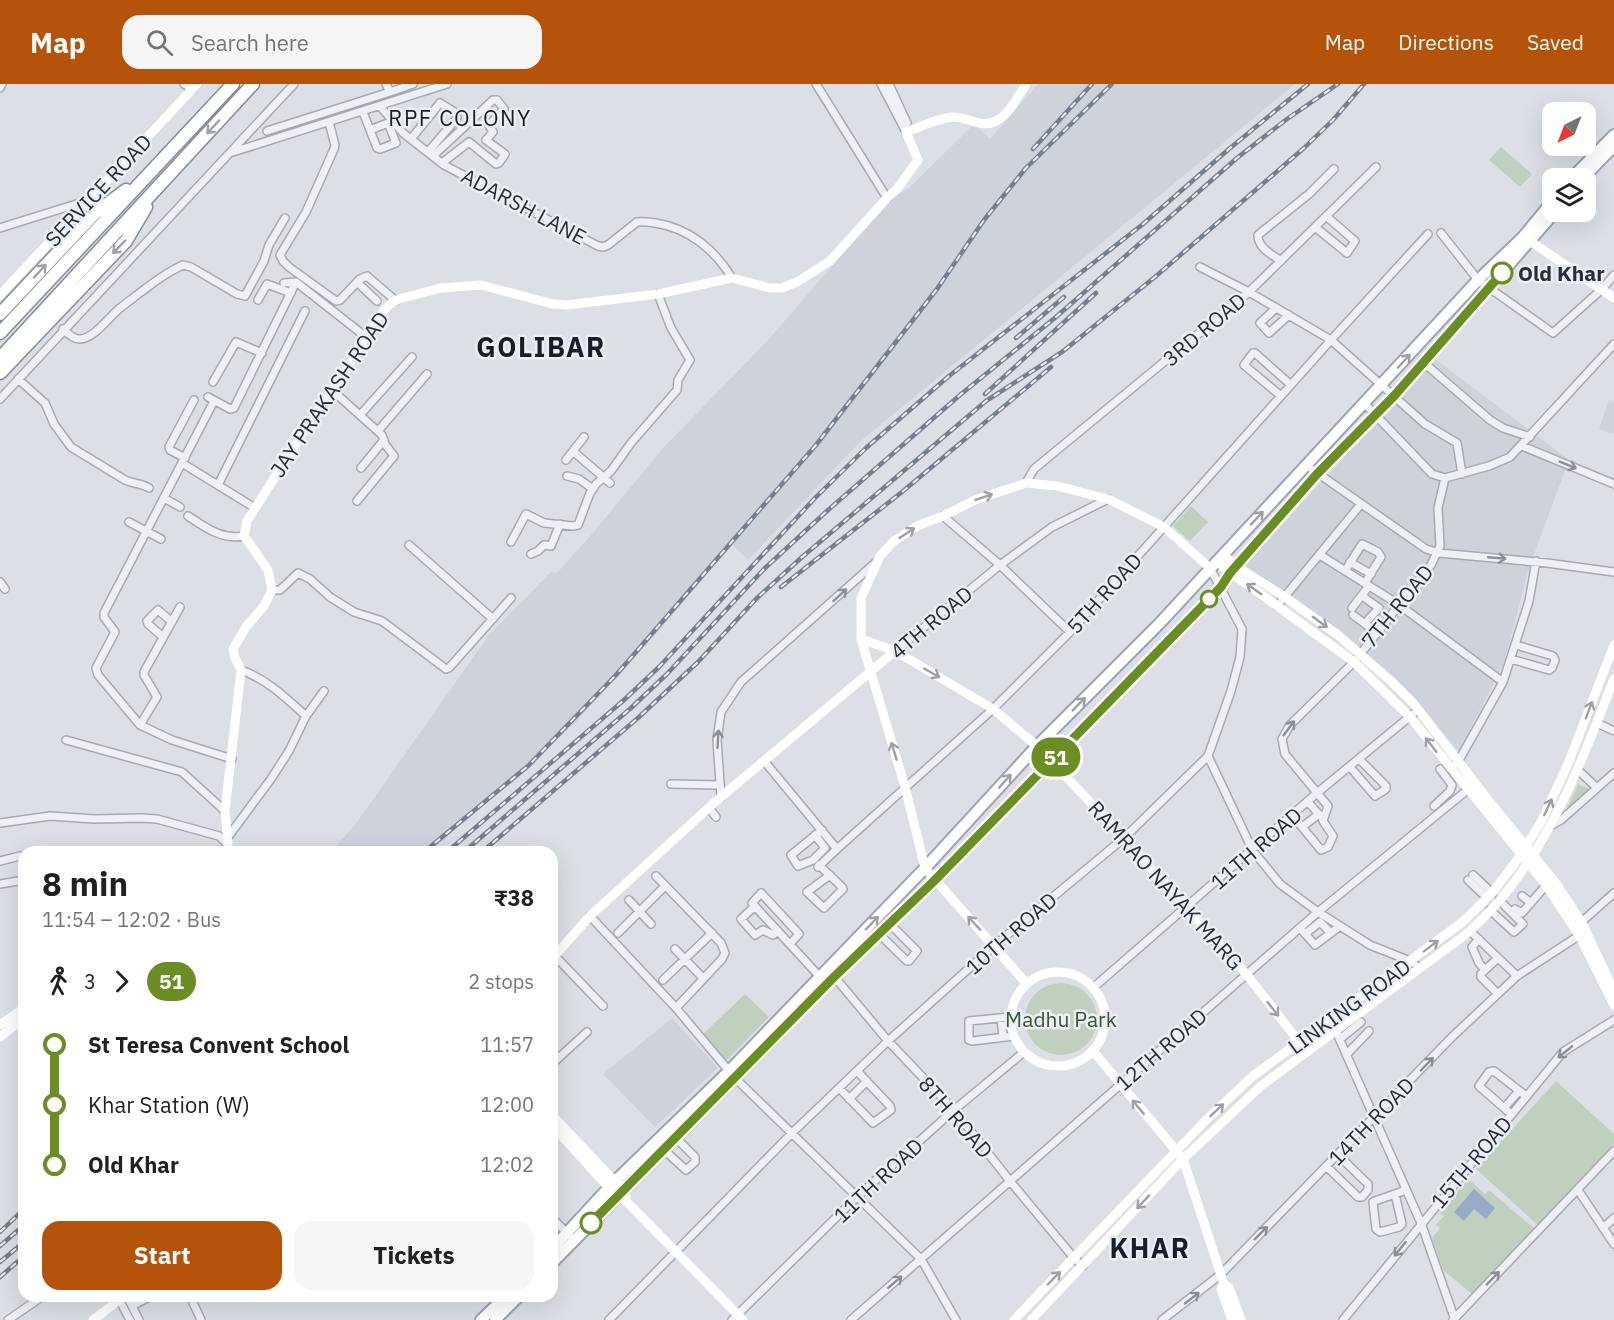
<!DOCTYPE html>
<meta charset="utf-8">
<style>
body{margin:0;font-family:"IBM Plex Sans",sans-serif;background:#f6f6f6;color:#202124;height:100vh;display:flex;flex-direction:column;font-size:22px;white-space:nowrap}
*{box-sizing:border-box;margin:0}
p{font-size:20px;color:#757577}
.icon{flex:none;width:33px;height:33px;fill:none;stroke:currentColor;stroke-width:2;stroke-linecap:round;stroke-linejoin:round}
.map{position:relative;flex:1;overflow:hidden}
.details{position:absolute;left:18px;top:762px;width:540px;height:456px;display:flex;flex-direction:column;background:#fff;border-radius:18px;box-shadow:0 6px 24px #0002}
.details>*{flex:none}
.badge{padding:0 12px;border-radius:20px;font-size:21px;line-height:39px}
.needle{width:39px;rotate:222deg}
.buttons{position:absolute;left:1542px;top:18px;display:grid;gap:12px}
.buttons a{display:grid;place-items:center;width:54px;height:54px;border-radius:12px;background:#fff;box-shadow:0 6px 24px #0002;font-size:30px}
.map>.badge{position:absolute;translate:-50% -50%;box-shadow:0 0 0 3px #fff}
.legs{display:flex;align-items:center;gap:9px;height:66px;padding:0 24px;font-size:20px}
.legs p{margin-inline-start:auto}
.head{display:flex;align-items:center;justify-content:space-between;height:102px;padding:0 24px}
h1{font-size:33px;font-weight:700;line-height:45px}
.cta{display:flex;gap:12px;margin-top:auto;padding:12px 24px}
.cta a{flex:1;height:69px;border-radius:18px;background:#b45309;color:#fff;font-size:24px;font-weight:700;line-height:69px;text-align:center}
.cta a+a{background:#f6f6f6;color:#202124}
ul{padding:0 24px;list-style:none}
li{display:flex;align-items:center;gap:21px;height:60px;font-size:22px}
li i{display:grid;place-items:center;width:9px;height:100%;margin:0 8px;background:currentColor}
li i::after{content:'';width:15px;height:15px;margin:-8px;border:4px solid;border-radius:50%;background:#fff}
li p{margin-inline-start:auto}
li:first-child i{background:linear-gradient(#0000 50%,currentColor 0)}
li:last-child i{background:linear-gradient(currentColor 50%,#0000 0)}
header{display:flex;align-items:center;gap:36px;box-sizing:border-box;height:84px;padding:0 30px;background:#b45309;color:#fff}
header strong{font-size:28px}
nav{display:flex;gap:33px;margin-inline-start:auto;font-size:21px}
.search{width:420px;height:54px;background:#f6f6f6;display:flex;align-items:center;gap:15px;box-sizing:border-box;padding:0 21px;border-radius:18px;color:#757577;font-size:22px}
.map>svg:first-child{display:block}
.built{fill:#ced2db}
.green{fill:#c1d0be}
.water{fill:#98abc6}
.lines{fill:none;stroke-linecap:round;stroke-linejoin:round}
.street-casing{stroke:#a6aab3;stroke-width:10}
.primary-casing{stroke:#9ca3b1;stroke-width:14}
.highway-casing{stroke:#848c9c;stroke-width:15}
.street{stroke:#eff0f5;stroke-width:7}
.secondary{stroke:#fff;stroke-width:9}
.primary{stroke:#fff;stroke-width:10}
.highway{stroke:#fff;stroke-width:12}
.rail-casing{stroke:#767e8f;stroke-width:4.5}
.rail{stroke:#ebeef4;stroke-width:2;stroke-dasharray:7;stroke-linecap:butt}
.oneway{stroke:#9ea0a7}
.oneway2{stroke:#8b8e98}
.line-1-casing{stroke:#fff;stroke-width:14}
.line-1{stroke:#6b8e23;stroke-width:9}
.stop-1-dot{fill:#fff;stroke:#6b8e23;stroke-width:3}
.labels{text-anchor:middle;dominant-baseline:central;stroke-width:5;stroke-linejoin:round;paint-order:stroke}
.street-label{font-size:21px;fill:#272d3c;stroke:#ebeef4}
.stop-label{font-size:21px;font-weight:bold;fill:#272d3c;stroke:#ebeef4;text-anchor:start}
.park-label{font-size:21px;fill:#395734;stroke:#ebeef4}
.neighbourhood-label{font-size:22px;letter-spacing:1.5px;fill:#191e2c;stroke:#ebeef4}
.district-label{font-size:27px;font-weight:bold;letter-spacing:1.5px;fill:#191e2c;stroke:#ebeef4}
</style>
<header>
<strong>Map</strong>
<div class="search"><svg class="icon" aria-label="search" viewBox="0 0 24 24"><circle cx="10" cy="10" r="6"/><path d="M15 15l6 6"/></svg>Search here</div>
<nav><a>Map</a><a>Directions</a><a>Saved</a></nav>
</header>
<div class="map">
<svg width="1614" height="1236" viewBox="0 0 1614 1236">
<rect width="100%" height="100%" fill="#dce0e6"/>
<!-- built -->
<path class="built" d="M1038,0H1295L862,356L748,476L730,459L676,527L575,639L430,768H331L357,738L489,551L552,487L556,490L593,449L662,365L769,255L891,114L908,105L974,40L990,55Z
M1435,275L1569,376L1529,484L1504,579L1459,667L1409,611L1244,482Z
M1609,316L1614,318V350L1599,345Z
M672,934L718,984L655,1043L603,990Z"/>
<!-- green -->
<path class="green" d="M1501,63L1532,90L1520,103L1489,76Z
M1191,422L1208,438L1190,457L1173,442Z
M1578,700L1589,705L1566,727Z
M1025 935a36 36 0 1 1 72 0a36 36 0 1 1-72 0Z
M745,910L769,933L725,978L702,951Z
M1556,997L1614,1050V1060L1539,1142L1476,1085Z
M1468,1095L1485,1110L1489,1106L1536,1146L1473,1211L1443,1186L1432,1154L1440,1144L1436,1141L1444,1132L1440,1129Z"/>
<!-- water -->
<path class="water" d="M1474,1105L1495,1124L1486,1135L1474,1125L1464,1137L1454,1128Z"/>
<g class="lines">
<defs>
<path id="street" d="M184,0L192,5
M386,0L390,8L413,0
M816,0L887,114
M881,0L906,48
M889,0L907,39
M0,4L2,0
M380,22L403,49L444,81L598,162L603,163L608,161L637,138C643,137 649,138 655,139C689,144 715,166 732,194
M363,28L377,64L380,65L396,59L388,39L370,46
M329,38L335,61L334,65L306,128L280,171L283,177L289,183L336,217L340,216L360,195L367,192L396,217
M267,47L390,8
M411,55L440,19L456,29L457,34L428,68
M233,68L447,0
M433,72L493,16H497L504,25L489,41L493,48L486,56L505,70L499,79L496,80L469,58L442,79
M1315,143L1347,169L1355,157L1326,132
M0,144L86,117
M1441,149L1478,196L1553,249L1602,205L1614,191
M1281,177C1271,170 1258,164 1258,151L1309,110L1334,85
M1200,183L1249,208L1331,256L1425,340L1457,359L1462,390
M357,198L377,217
M284,199L296,198L366,253
M258,216L267,200L291,209
M1276,224L1260,239L1269,249L1289,231
M63,245C67,249 73,255 79,255C93,256 110,232 120,224C140,209 161,191 183,181L191,183L237,210L245,212L264,177L269,161L285,134
M1423,278L1490,336L1503,344L1530,353
M18,295L45,319L54,340L71,363L125,396C134,400 141,399 149,404
M213,298L236,258L262,269
M333,307L382,351L385,360L394,372L357,417
M1281,312L1244,281L1253,269H1255L1291,301
M208,313L230,325L234,324L296,198
M0,315L294,0
M214,317L104,529V533L115,548L96,584L98,591L140,641L172,656L232,675
M1364,319L1432,390L1445,394
M360,331L412,273
M378,347L427,290
M1522,362L1614,400
M574,368L610,399
M185,374L170,366L169,363L194,316
M566,376L584,353
M182,379L255,424
M1306,381L1426,465L1439,469L1547,479L1614,488
M361,384L384,356
M567,392L579,395L593,405
M1445,394L1489,382L1510,373L1614,260
M1026,399L1034,385L1249,208L1376,83
M218,401L305,227
M164,414L180,423
M188,432C206,444 222,456 244,452
M943,432L1000,481L1070,548
M129,438L161,455
M511,458L526,430L544,439L573,442L578,441L590,409L596,400L611,387L631,359L677,306L678,296L690,276L671,244L658,210
M409,461L493,535
M531,470L538,467L544,461L551,462L560,440
M1320,471L1398,520L1503,598
M1350,478L1371,490
M1345,487L1362,460L1378,468L1381,473L1365,499
M0,498L5,505
M272,506H280L298,489L310,495L330,513L354,528L382,537L446,585L449,584L511,514
M1365,514L1379,524L1368,536
M1277,522L1361,420
M1352,524L1369,502
M1353,531L1376,548
M163,553L148,540L147,537L158,526L172,538
M895,567L1000,481L1052,443L1108,415
M1511,575L1549,586L1552,584L1555,576L1553,572L1516,561
M241,586C268,596 285,613 306,632
M1597,639L1614,647
M140,641L157,613L144,591V588L180,523
M66,656L182,688L225,727
M1208,672L1253,767L1280,800L1318,828L1370,861L1410,877L1420,884
M1359,675L1386,702
M765,678L837,765L993,625L1070,548L1331,256L1428,150
M1350,683L1375,712L1386,705
M1450,685L1458,678L1503,598L1529,517L1536,477
M1578,686L1597,704
M671,700L720,701
M721,713L717,656L721,628L741,598L875,479
M1308,718L1323,735
M1434,722L1450,707L1452,701L1440,685
M709,724L716,733
M1293,732L1321,766L1328,763L1333,752L1323,737L1328,722L1285,670L1282,655L1290,641L1354,578L1431,481L1440,462L1438,424L1445,394
M0,739L50,732L94,735L141,734L157,735L219,752L226,759
M1552,741L1561,736L1614,689
M1302,743L1319,730
M815,751L825,764L813,776L798,782L791,771L822,746
M228,753L271,695L289,667L306,632L324,607
M0,777L20,772L24,774
M819,781L842,803L843,805L824,824L807,808L830,791
M818,783L837,765
M1473,791L1492,809
M656,792L721,859L725,869L722,875L676,924
M1468,796L1487,814
M0,800L24,796
M1522,812L1531,819
M629,816L651,840
M755,822L741,835L755,851L763,846L773,851L778,847
M1515,825L1522,829L1548,799
M1490,826L1514,848L1523,840L1499,816
M590,832L676,924L729,987
M1578,841L1614,809
M1300,844L1315,861L1340,842
M1470,847L1517,892
M618,849L665,802
M879,850L907,877H909L917,867L890,840
M1305,850L1320,838L1331,849
M1479,855L1472,863L1479,879L1485,886L1498,874
M790,860L799,850L761,809L752,819L820,893
M675,865L703,894
M555,872L603,922
M1485,886L1481,890V893L1498,910
M833,891L888,957L954,1026L1010,1097L1074,1174L1083,1182
M663,896L712,849
M1094,903L1317,709L1413,630
M1010,933L969,937V956L972,957L1014,952
M1001,934L1003,953
M1331,936L1421,1139L1455,1236
M1340,955L1361,938
M1347,970L1369,947
M552,980L587,948
M735,994L921,1175L956,1236
M839,1004L873,1039L891,1026L890,1022L857,987
M849,1015L867,997
M1504,1024L1519,1007
M1511,1030L1479,1002L1489,988L1494,987L1526,1012
M664,1066L686,1086L695,1078V1073L673,1051
M1326,1082L1358,1113H1362L1368,1106V1100L1338,1071
M1578,1106L1614,1160
M1395,1110L1402,1140L1399,1143L1380,1148L1376,1145L1373,1118L1375,1117L1395,1110L1406,1106
M552,1134L569,1151
M1603,1144L1614,1134
M127,1212L139,1236
M190,1212L201,1236
M119,1215L130,1236
M132,1222L151,1212
M8,1236L43,1212
M609,1236L792,1049L888,957L995,861L1124,754L1208,672L1231,607L1240,573L1242,545L1210,484
M732,1236L858,1112L954,1026L1024,968
M851,1236L1318,828L1471,703
M1162,1236L1220,1191L1453,952L1517,892L1583,849
M1343,1236L1563,968L1614,936
M1453,1236L1614,1067"/>
<path id="primary" d="M1572,94L1614,51
M1583,94L1614,62
M552,1165L614,1098L729,987L925,784L1037,662L1159,540L1478,196L1523,153L1552,118
M552,1179L834,893L934,797L1221,503L1230,489L1317,390L1394,312L1555,128
M481,1236L506,1212
M495,1236L519,1212"/>
<path id="highway" d="M0,230L95,129L126,106
M0,249L233,0
M0,274L253,0
M0,289L126,157L146,123"/>
</defs>
<!-- street casing -->
<use href="#street" class="street-casing"/>
<!-- primary casing -->
<use href="#primary" class="primary-casing"/>
<!-- highway casing -->
<use href="#highway" class="highway-casing"/>
<!-- street -->
<use href="#street" class="street"/>
<!-- secondary -->
<path class="secondary" d="M1524,153L1614,214
M0,211L197,0
M1223,470L1236,482L1285,513L1338,551L1391,597L1414,620L1489,717L1555,798L1582,839L1614,907
M1217,477L1230,489L1254,505L1354,578L1410,633L1546,801L1579,851L1614,921
M861,555L895,567L993,625L1037,662L1124,754L1247,891L1303,963
M228,759L225,727L241,586L235,574L233,565L246,543L264,522L272,506L268,486L244,452L247,437L308,341L333,307L377,234L389,221L399,215L441,204L481,201L553,220L567,221L658,210L732,194L770,204H782L797,198L830,177L887,114L897,105L918,76L906,48C920,43 936,35 951,33C960,32 970,37 979,39C1002,45 1016,16 1026,0
M232,767L233,768
M222,768L224,766
M552,875L590,832L715,718L895,567
M1011 935a47 47 0 1 1 94 0a47 47 0 1 1-94 0Z
M1026,899L925,784L905,703L861,555V514L880,472L894,457L917,442L943,432L975,416L1026,399L1057,402L1108,415L1164,443L1210,484
M0,941L24,924
M0,953L24,934
M1093,967L1183,1075L1224,1200L1221,1205L1232,1236
M552,1031L624,1107L626,1113
M552,1041L609,1104L628,1119L743,1236
M1224,1200L1229,1203L1241,1236
M93,1236L124,1212
M1014,1236L1206,1036L1253,992L1464,837L1492,809L1521,771L1542,736L1568,680L1614,561
M1031,1236L1183,1075L1262,1001L1465,851C1543,784 1577,688 1614,595"/>
<!-- primary -->
<use href="#primary" class="primary"/>
<!-- highway -->
<use href="#highway" class="highway"/>
<defs>
<path id="rail" d="M1033,65L1092,0
M1016,254L1064,213
M985,310L1096,209
M781,503L902,408L1051,283
M424,768L528,682L616,591L816,361L937,205L984,136L1026,84L1112,0
M447,768L624,616L659,583L815,414L866,364L949,292L1143,140L1229,65L1308,0
M464,768L631,624L667,590L764,485L827,427L960,311L1056,233L1237,74L1287,35L1338,0
M482,768L639,633L698,578L756,515L801,474L986,317L1062,268L1155,193L1304,64L1333,36L1364,0
M0,1148L24,1125
M0,1162L24,1141
M0,1178L24,1158
M0,1193L24,1172"/>
</defs>
<!-- rail casing -->
<use href="#rail" class="rail-casing"/>
<!-- rail -->
<use href="#rail" class="rail"/>
</g>
<!-- one-way arrows -->
<defs><path id="oneway-shaft" d="M-6 0H5M1.5-3L5.5 0L1.5 3" fill="none" stroke-width="1.6" stroke-linecap="round" stroke-linejoin="round" transform="scale(1.5)"/></defs>
<g class="oneway">
<use href="#oneway-shaft" transform="translate(213 43) rotate(133)"/>
<use href="#oneway-shaft" transform="translate(119 163) rotate(134)"/>
<use href="#oneway-shaft" transform="translate(40 187) rotate(-47)"/>
<use href="#oneway-shaft" transform="translate(1404 277) rotate(-47)"/>
<use href="#oneway-shaft" transform="translate(984 413) rotate(-19)"/>
<use href="#oneway-shaft" transform="translate(1257 434) rotate(-47)"/>
<use href="#oneway-shaft" transform="translate(907 449) rotate(-33)"/>
<use href="#oneway-shaft" transform="translate(1254 505) rotate(-145)"/>
<use href="#oneway-shaft" transform="translate(1320 538) rotate(36)"/>
<use href="#oneway-shaft" transform="translate(932 589) rotate(30)"/>
<use href="#oneway-shaft" transform="translate(1079 620) rotate(-45)"/>
<use href="#oneway-shaft" transform="translate(1589 626) rotate(-69)"/>
<use href="#oneway-shaft" transform="translate(1431 661) rotate(-128)"/>
<use href="#oneway-shaft" transform="translate(894 667) rotate(-107)"/>
<use href="#oneway-shaft" transform="translate(1005 697) rotate(-48)"/>
<use href="#oneway-shaft" transform="translate(1548 723) rotate(-65)"/>
<use href="#oneway-shaft" transform="translate(872 839) rotate(-46)"/>
<use href="#oneway-shaft" transform="translate(974 839) rotate(-133)"/>
<use href="#oneway-shaft" transform="translate(1431 862) rotate(-37)"/>
<use href="#oneway-shaft" transform="translate(1273 925) rotate(52)"/>
<use href="#oneway-shaft" transform="translate(1138 1023) rotate(-130)"/>
<use href="#oneway-shaft" transform="translate(1217 1026) rotate(-43)"/>
<use href="#oneway-shaft" transform="translate(1143 1118) rotate(133)"/>
<use href="#oneway-shaft" transform="translate(1054 1194) rotate(-46)"/>
</g>
<g class="oneway2">
<use href="#oneway-shaft" transform="translate(1568 381) rotate(22)"/>
<use href="#oneway-shaft" transform="translate(1497 474) rotate(5)"/>
<use href="#oneway-shaft" transform="translate(840 511) rotate(-42)"/>
<use href="#oneway-shaft" transform="translate(1289 644) rotate(-53)"/>
<use href="#oneway-shaft" transform="translate(718 655) rotate(-87)"/>
<use href="#oneway-shaft" transform="translate(1565 968) rotate(141)"/>
<use href="#oneway-shaft" transform="translate(1427 980) rotate(-46)"/>
<use href="#oneway-shaft" transform="translate(1261 1149) rotate(-45)"/>
<use href="#oneway-shaft" transform="translate(1400 1165) rotate(129)"/>
<use href="#oneway-shaft" transform="translate(1493 1194) rotate(-46)"/>
<use href="#oneway-shaft" transform="translate(895 1198) rotate(-41)"/>
<use href="#oneway-shaft" transform="translate(1192 1214) rotate(-38)"/>
</g>
<g class="lines">
<defs>
<path id="line-1" d="M591,1139L834,893L934,797L1221,503L1230,489L1317,390L1394,312L1502,189"/>
</defs>
<!-- line-1 casing -->
<use href="#line-1" class="line-1-casing"/>
<!-- line-1 -->
<use href="#line-1" class="line-1"/>
</g>
<!-- markers -->
<g class="stop-1-dot">
<circle cx="1502" cy="189" r="10"/>
<circle cx="1209" cy="515" r="8"/>
<circle cx="591" cy="1139" r="10"/>
</g>
<g class="labels">
<!-- street labels -->
<g class="street-label">
<text transform="translate(98 106) rotate(-47)">SERVICE ROAD</text>
<text transform="translate(524 122) rotate(28)">ADARSH LANE</text>
<text transform="translate(1204 245) rotate(-40)">3RD ROAD</text>
<text transform="translate(329 310) rotate(-56)">JAY PRAKASH ROAD</text>
<text transform="translate(1104 509) rotate(-48)">5TH ROAD</text>
<text transform="translate(1397 522) rotate(-51)">7TH ROAD</text>
<text transform="translate(931 538) rotate(-40)">4TH ROAD</text>
<text transform="translate(1256 764) rotate(-41)">11TH ROAD</text>
<text transform="translate(1166 801) rotate(48)">RAMRAO NAYAK MARG</text>
<text transform="translate(1011 849) rotate(-41)">10TH ROAD</text>
<text transform="translate(1349 922) rotate(-36)">LINKING ROAD</text>
<text transform="translate(1161 965) rotate(-41)">12TH ROAD</text>
<text transform="translate(956 1033) rotate(49)">8TH ROAD</text>
<text transform="translate(1371 1037) rotate(-46)">14TH ROAD</text>
<text transform="translate(1471 1078) rotate(-50)">15TH ROAD</text>
<text transform="translate(878 1096) rotate(-43)">11TH ROAD</text>
</g>
<!-- stop labels -->
<g class="stop-label">
<text x="1518" y="189">Old Khar</text>
</g>
<!-- park labels -->
<g class="park-label">
<text x="1061" y="935">Madhu Park</text>
</g>
<!-- neighbourhood labels -->
<g class="neighbourhood-label">
<text x="460" y="33">RPF COLONY</text>
</g>
<!-- district labels -->
<g class="district-label">
<text x="541" y="262">GOLIBAR</text>
<text x="1150" y="1163">KHAR</text>
</g>
</g>
</svg>
<div class="buttons">
<a><svg class="needle" viewBox="-14 -14 28 28"><path d="M0-13l5 13h-10z" fill="#e53935"/><path d="M0 13l5-13h-10z" fill="#757577"/></svg></a>
<a><svg class="icon" aria-label="layers" viewBox="0 0 24 24"><path d="M12 4l9 5-9 5-9-5zM3 14l9 5 9-5"/></svg></a>
</div>
<b class="badge" style="left:1056px;top:673px;background:#6b8e23;color:#fff">51</b>
<section class="details">
<div class="head"><div><h1>8 min</h1><p>11:54 – 12:02 · Bus</p></div><b>₹38</b></div>
<div class="legs"><svg class="icon" aria-label="walk" viewBox="0 0 24 24"><circle cx="13" cy="4" r="2"/><path d="M13 8l-2 6 4 7M11 14l-3 7M7 12l3-4h3l4 4"/></svg>3<svg class="icon" aria-label="forward" viewBox="0 0 24 24"><path d="M9 5l7 7-7 7"/></svg><b class="badge" style="background:#6b8e23;color:#fff">51</b><p>2 stops</p></div>
<ul>
<li><i style="color:#6b8e23"></i><b>St Teresa Convent School</b><p>11:57</p></li>
<li><i style="color:#6b8e23"></i><span>Khar Station (W)</span><p>12:00</p></li>
<li><i style="color:#6b8e23"></i><b>Old Khar</b><p>12:02</p></li>
</ul>
<div class="cta"><a>Start</a><a>Tickets</a></div>
</section>
</div>
